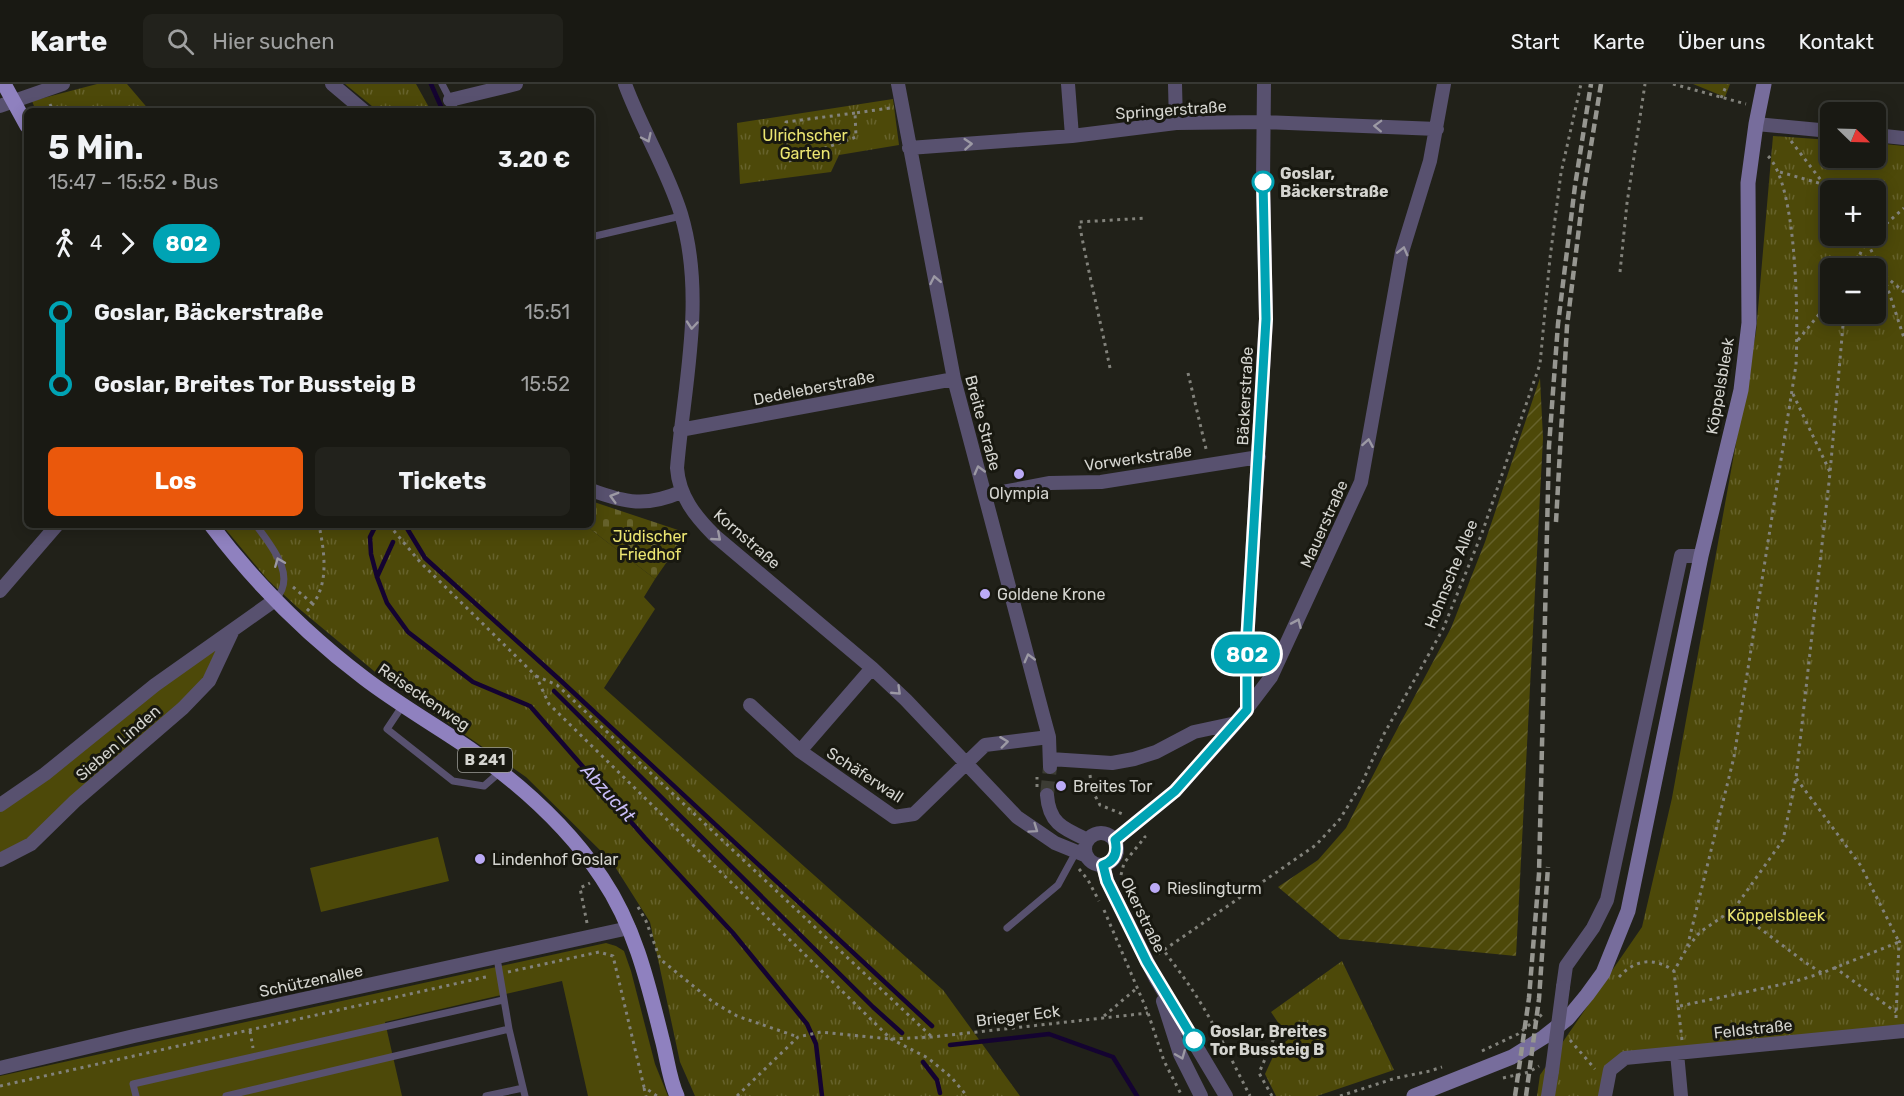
<!DOCTYPE html>
<html lang="de">
<meta charset="utf-8">
<style>
body{margin:0;font-family:Rubik,sans-serif;background:#22221c;color:#f1f3f6;height:100vh;display:flex;flex-direction:column;font-size:22px;white-space:nowrap}
*{box-sizing:border-box;margin:0}
p{font-size:20px;color:#9fa0a0}
.icon{flex:none;width:33px;height:33px;fill:none;stroke:currentColor;stroke-width:2;stroke-linecap:round;stroke-linejoin:round}
.map{position:relative;flex:1;overflow:hidden}
.side{position:absolute;left:24px;top:24px;width:570px;height:420px;display:flex;flex-direction:column;background:#191913;border-radius:9px;box-shadow:0 3px 15px #0003,0 0 0 2px #373833}
.side>*{flex:none}
.badge{padding:0 12px;border-radius:20px;font-size:21px;line-height:39px}
.needle{width:39px;rotate:113deg}
.tools{position:absolute;left:1820px;top:18px;display:grid;gap:12px}
.tools a{display:grid;place-items:center;width:66px;height:66px;border-radius:9px;background:#191913;box-shadow:0 3px 15px #0003,0 0 0 2px #373833;font-size:30px}
.map>.badge{position:absolute;translate:-50% -50%;box-shadow:0 0 0 3px #fff}
.legs{display:flex;align-items:center;gap:9px;height:66px;padding:0 24px;font-size:20px}
.legs p{margin-inline-start:auto}
.headline{display:flex;align-items:center;justify-content:space-between;height:102px;padding:0 24px}
h1{font-size:33px;font-weight:700;line-height:45px}
.primary-button{display:flex;gap:12px;margin-top:auto;padding:12px 24px}
.primary-button a{flex:1;height:69px;border-radius:9px;background:#ea580c;color:#fff;font-size:24px;font-weight:700;line-height:69px;text-align:center}
.primary-button a+a{background:#22221c;color:#f1f3f6}
ul{padding:0 24px;list-style:none}
li{display:flex;align-items:center;gap:21px;height:72px;font-size:22px}
li i{display:grid;place-items:center;width:9px;height:100%;margin:0 8px;background:currentColor}
li i::after{content:'';width:15px;height:15px;margin:-8px;border:4px solid;border-radius:50%;background:#191913}
li p{margin-inline-start:auto}
li:first-child i{background:linear-gradient(#0000 50%,currentColor 0)}
li:last-child i{background:linear-gradient(currentColor 50%,#0000 0)}
header{display:flex;align-items:center;gap:36px;box-sizing:border-box;height:84px;padding:0 30px;background:#191913;border-bottom:2px solid #373833}
header strong{font-size:28px}
nav{display:flex;gap:33px;margin-inline-start:auto;font-size:21px}
.search{width:420px;height:54px;background:#22221c;display:flex;align-items:center;gap:15px;box-sizing:border-box;padding:0 21px;border-radius:9px;color:#9fa0a0;font-size:22px}
.map>svg:first-child{display:block}
.grass{fill:#4d4909}
.cemetery{fill:url(#cemetery-stones)}
.park{fill:url(#park-tufts);fill-rule:evenodd}
.garden{fill:url(#garden-furrows)}
.lines{fill:none;stroke-linecap:round;stroke-linejoin:round}
.stream{stroke:#140331;stroke-width:4.5}
.street-tunnel{stroke:#3c3c34;stroke-width:14;stroke-dasharray:14 7;stroke-linecap:butt}
.path{stroke:#82827b;stroke-width:3;stroke-dasharray:3 4.5;stroke-linecap:butt}
.lane{stroke:#58516f;stroke-width:7}
.street{stroke:#58516f;stroke-width:14}
.secondary{stroke:#776d9c;stroke-width:15}
.primary{stroke:#8f81bf;stroke-width:15}
.rail{stroke:#969690;stroke-width:4.5;stroke-dasharray:9 4.5;stroke-linecap:butt}
.street-bridge{stroke:#58516f;stroke-width:14}
.oneway{stroke:#9c99a4}
.line-1-casing{stroke:#fff;stroke-width:14}
.line-1{stroke:#00a3b4;stroke-width:9}
.stop-1-dot{fill:#fff;stroke:#00a3b4;stroke-width:3}
.poi-dot{fill:#bbaaf6;stroke:#181810;stroke-width:2}
.labels{text-anchor:middle;dominant-baseline:central;stroke-width:6;stroke-linejoin:round;paint-order:stroke}
.shield{fill:#181810;stroke:#9c9c96;stroke-width:1.5}
.shield-label{font-size:15px;font-weight:bold;fill:#d4d4cf}
.street-label{font-size:16px;fill:#d4d4cf;stroke:#181810}
.park-label{font-size:16px;fill:#ebe571;stroke:#181810}
.stop-label{font-size:16px;font-weight:bold;fill:#d4d4cf;stroke:#181810;text-anchor:start}
.poi-label{font-size:16px;fill:#d4d4cf;stroke:#181810;text-anchor:start}
.water-label{font-size:18px;font-style:italic;fill:#c9bdf8;stroke:#181810}
</style>
<header>
<strong>Karte</strong>
<div class="search"><svg class="icon" aria-label="search" viewBox="0 0 24 24"><circle cx="10" cy="10" r="6"/><path d="M15 15l6 6"/></svg>Hier suchen</div>
<nav><a>Start</a><a>Karte</a><a>Über uns</a><a>Kontakt</a></nav>
</header>
<div class="map">
<svg width="1904" height="1012" viewBox="0 0 1904 1012">
<defs>
<pattern id="cemetery-stones" width="16" height="16" patternUnits="userSpaceOnUse" patternTransform="scale(1.5)"><rect width="16" height="16" fill="#4d4909"/><path d="M2 7V4a2 2 0 0 1 4 0v3zM10 15v-3a2 2 0 0 1 4 0v3z" fill="#66622c"/></pattern>
<pattern id="park-tufts" width="24" height="20" patternUnits="userSpaceOnUse" patternTransform="scale(1.5)"><rect width="24" height="20" fill="#4d4909"/><path d="M3 7l-1-3M5 7V3M7 7l1-3M15 17l-1-3M17 17v-4M19 17l1-3" fill="none" stroke="#66622c"/></pattern>
<pattern id="garden-furrows" width="10" height="10" patternUnits="userSpaceOnUse" patternTransform="scale(1.5)"><rect width="10" height="10" fill="#4d4909"/><path d="M-1 1l2-2M0 10L10 0M9 11l2-2" fill="none" stroke="#66622c"/></pattern>
</defs>
<rect width="100%" height="100%" fill="#212119"/>
<!-- grass -->
<path class="grass" d="M233,545L209,597L75,717L0,776V721Z
M438,753L449,797L321,828L310,784Z
M606,859L616,862L624,867L631,887L655,980L668,1012H588L562,897L385,938L402,1012H0V992Z"/>
<!-- cemetery -->
<path class="cemetery" d="M591,417L687,449L655,495L585,441H591Z"/>
<!-- park -->
<path class="park" d="M97,0H127L150,27H36L32,17Z
M345,0H416L431,27H378Z
M1693,0H1730L1725,13Z
M893,15L899,61L839,71L831,88L740,100L737,39Z
M1773,52L1830,56V74H1875V59L1904,62V943L1625,974L1610,987L1605,1012H1537L1540,991L1642,843L1672,714L1756,248ZM1830,106H1875V152H1830ZM1830,184H1875V230H1830Z
M222,441H585L655,495L644,513L655,525L604,604L943,906L1020,1012H695L680,978L650,838L612,778L526,693L380,592L297,523L268,496Z
M1342,877L1394,986L1317,1012H1276L1265,990L1277,964L1289,955L1271,928Z"/>
<!-- garden -->
<path class="garden" d="M1540,294L1543,354L1516,872L1340,855L1278,803L1318,776L1346,744L1385,668L1451,544L1485,458Z"/>
<g class="lines">
<!-- stream -->
<path class="stream" d="M431,0L443,27
M376,441L370,453L371,470L377,493L387,519L408,548L473,598L530,622L645,754L733,849L807,940L816,960L822,1012
M405,441L425,474L560,596L932,942
M377,493L393,458
M554,607L873,923L902,949
M950,961L1049,950L1113,973L1137,1012
M923,978L937,996L940,1009"/>
<!-- street-tunnel -->
<path class="street-tunnel" d="M1047,711L1050,683"/>
<!-- path -->
<path class="path" d="M1673,0L1746,20
M1721,14L1727,0
M50,20L53,27
M855,29L786,38V78L856,53L855,29L890,24
M1791,57L1830,108
M1780,88L1822,100
M1875,150L1904,124
M1864,152L1883,190L1904,254
M1853,184L1867,156L1873,152
M1620,188L1627,119L1645,0
M1885,192L1904,208
M1798,256L1830,217
M1110,284C1100,235 1088,187 1079,138L1147,134
M1188,289L1207,369
M1793,310L1830,388
M389,441L420,478L536,592L549,620L891,955L928,974L951,993L967,1012
M293,503L313,520
M307,527C330,504 325,471 319,441
M536,592L557,601L932,953
M1090,691L1092,706L1100,721L1125,731
M1037,703V693
M1079,785L1088,796L1099,817
M1121,791L1124,779L1145,753L1144,752
M638,823L646,837L660,875L713,918L737,932L798,953
M1734,825L1806,879L1822,889L1899,858L1861,782L1796,694
M1104,826L1148,929L1164,977L1182,1012
M587,839L580,804L590,799
M1148,844C1161,864 1176,882 1189,901C1213,936 1231,975 1250,1012
M1688,863L1700,848L1734,825L1783,756L1796,694L1830,389L1844,230
M1158,870L1316,761L1340,735L1362,699L1384,650L1443,545L1482,449L1540,280L1550,174L1561,89L1581,0
M1834,883L1896,928
M508,888L599,868L613,872L644,1003L657,1012
M1619,893C1635,875 1655,873 1674,887
M1680,922L1793,898L1822,889
M1104,932L1137,904
M1896,934L1899,858L1904,855
M250,947L253,964
M1570,956L1595,985
M1682,956L1674,887L1687,864L1734,673L1796,281C1798,237 1798,100 1767,71
M1482,967L1518,950L1545,928
M1503,994L1529,988L1539,982
M0,1002L490,892
M644,1004L646,1012
M737,1012L798,953L821,948L891,955L932,953L1148,929
M1272,1012L1259,989L1274,954L1283,948
M1340,1012L1396,994L1430,987L1442,983"/>
<!-- lane -->
<path class="lane" d="M442,0L456,27
M591,153L681,132
M256,441C271,462 298,492 275,516
M1247,559L1282,571
M403,621L387,645L453,697L484,702L500,688
M1007,844L1058,801L1076,768
M497,874L509,945L525,1012
M136,1012L133,1000L503,916
M226,1012L509,945
M486,1012L523,1004"/>
<!-- street -->
<path class="street" d="M332,0L364,27
M625,0C641,44 668,87 681,130C706,213 684,300 677,384C679,412 695,432 714,451L872,584L906,616L1017,733L1055,759L1087,772
M898,0L954,295L1043,631L1049,653L1050,683
M1068,0L1072,52
M1175,0L1176,39
M450,16L516,0
M0,22L63,0
M1756,40L1830,47
M1875,51L1904,54
M909,64L1072,52L1176,39L1264,38L1437,45
M680,346L954,295
M591,406C626,419 646,423 681,408
M986,411L1050,399L1101,398L1259,373
M0,507L57,441
M750,621L800,667L894,733L914,730L985,661L1049,653
M1247,626V559L1266,235L1263,97L1264,0
M800,667L872,584
M1050,675L1112,679L1134,675L1156,668L1194,648L1236,639
M1047,711C1049,740 1064,745 1088,756
M0,721L45,690L155,601L275,516
M1085 765a16 16 0 1 1 32 0a16 16 0 1 1-32 0Z
M1115,756L1175,707L1236,639L1271,593L1361,398L1402,168L1430,77L1444,0
M0,776L31,760L75,717L183,624L209,597L232,548
M1103,781L1107,797L1156,895L1226,1012
M1563,903L1566,882L1593,844L1607,816L1681,472H1701
M1163,917L1180,970L1201,1012
M1677,969L1681,1012
M0,984L134,952L629,844
M1548,1012L1552,987
M1605,1012L1610,986L1625,974L1904,947"/>
<!-- secondary -->
<path class="secondary" d="M1414,1012L1512,973L1544,953L1568,934L1587,911L1603,889L1628,827L1701,472L1741,306L1749,239L1748,99L1756,40L1764,0"/>
<!-- primary -->
<path class="primary" d="M4,0L27,42
M211,441C255,499 306,550 364,594C398,620 435,641 470,665C520,700 568,743 602,794C635,843 648,899 662,955C667,973 669,995 677,1012"/>
<!-- rail -->
<path class="rail" d="M1556,438L1567,242L1583,111L1601,0
M1515,1012L1529,914L1539,790L1549,362L1558,240L1575,102L1591,0
M1526,1012L1539,915L1548,783"/>
<!-- street-bridge -->
<path class="street-bridge" d="M1552,987L1563,903"/>
</g>
<!-- one-way arrows -->
<defs><path id="oneway-chevron" d="M-2-3.5L2.5 0L-2 3.5" fill="none" stroke-width="1.6" stroke-linecap="round" stroke-linejoin="round" transform="scale(1.5)"/></defs>
<g class="oneway">
<use href="#oneway-chevron" transform="translate(1378 42) rotate(-178)"/>
<use href="#oneway-chevron" transform="translate(647 54) rotate(65)"/>
<use href="#oneway-chevron" transform="translate(968 60) rotate(-4)"/>
<use href="#oneway-chevron" transform="translate(1403 167) rotate(-76)"/>
<use href="#oneway-chevron" transform="translate(935 196) rotate(-101)"/>
<use href="#oneway-chevron" transform="translate(692 241) rotate(95)"/>
<use href="#oneway-chevron" transform="translate(1368 359) rotate(-80)"/>
<use href="#oneway-chevron" transform="translate(979 386) rotate(-105)"/>
<use href="#oneway-chevron" transform="translate(614 413) rotate(-164)"/>
<use href="#oneway-chevron" transform="translate(717 453) rotate(41)"/>
<use href="#oneway-chevron" transform="translate(279 478) rotate(-112)"/>
<use href="#oneway-chevron" transform="translate(1297 539) rotate(-66)"/>
<use href="#oneway-chevron" transform="translate(1029 574) rotate(-105)"/>
<use href="#oneway-chevron" transform="translate(897 607) rotate(44)"/>
<use href="#oneway-chevron" transform="translate(1004 658) rotate(-7)"/>
<use href="#oneway-chevron" transform="translate(1034 745) rotate(35)"/>
<use href="#oneway-chevron" transform="translate(1181 971) rotate(68)"/>
</g>
<g class="lines">
<defs>
<path id="line-1" d="M1194,956L1147,878L1107,797L1103,781C1115,777 1118,768 1115,756L1175,707L1247,626V559L1266,235L1263,98"/>
</defs>
<!-- line-1 casing -->
<use href="#line-1" class="line-1-casing"/>
<!-- line-1 -->
<use href="#line-1" class="line-1"/>
</g>
<!-- markers -->
<g class="stop-1-dot">
<circle cx="1263" cy="98" r="10"/>
<circle cx="1194" cy="956" r="10"/>
</g>
<g class="poi-dot">
<circle cx="1019" cy="390" r="6"/>
<circle cx="985" cy="510" r="6"/>
<circle cx="1061" cy="702" r="6"/>
<circle cx="480" cy="775" r="6"/>
<circle cx="1155" cy="804" r="6"/>
</g>
<g class="labels">
<!-- shield labels -->
<rect class="shield" x="458" y="664" width="54" height="24" rx="4.5"/>
<g class="shield-label">
<text x="485" y="676">B 241</text>
</g>
<!-- street labels -->
<g class="street-label">
<text transform="translate(1171 26) rotate(-4)">Springerstraße</text>
<text transform="translate(1720 302) rotate(-80)">Köppelsbleek</text>
<text transform="translate(814 304) rotate(-11)">Dedeleberstraße</text>
<text transform="translate(1245 312) rotate(-87)">Bäckerstraße</text>
<text transform="translate(983 339) rotate(75)">Breite Straße</text>
<text transform="translate(1138 374) rotate(-8)">Vorwerkstraße</text>
<text transform="translate(1324 440) rotate(-66)">Mauerstraße</text>
<text transform="translate(747 455) rotate(41)">Kornstraße</text>
<text transform="translate(1451 490) rotate(-68)">Hohnsche Allee</text>
<text transform="translate(424 613) rotate(34)">Reiseckenweg</text>
<text transform="translate(118 659) rotate(-41)">Sieben Linden</text>
<text transform="translate(865 691) rotate(33)">Schäferwall</text>
<text transform="translate(1143 831) rotate(64)">Okerstraße</text>
<text transform="translate(311 897) rotate(-12)">Schützenallee</text>
<text transform="translate(1018 932) rotate(-7)">Brieger Eck</text>
<text transform="translate(1753 945) rotate(-6)">Feldstraße</text>
</g>
<!-- park labels -->
<g class="park-label">
<text x="805" y="51">Ulrichscher<tspan x="805" dy="18">Garten</tspan></text>
<text x="650" y="452">Jüdischer<tspan x="650" dy="18">Friedhof</tspan></text>
<text x="1776" y="831">Köppelsbleek</text>
</g>
<!-- stop labels -->
<g class="stop-label">
<text x="1280" y="89">Goslar,<tspan x="1280" dy="18">Bäckerstraße</tspan></text>
<text x="1210" y="947">Goslar, Breites<tspan x="1210" dy="18">Tor Bussteig B</tspan></text>
</g>
<!-- poi labels -->
<g class="poi-label">
<text x="1019" y="409" text-anchor="middle">Olympia</text>
<text x="997" y="510">Goldene Krone</text>
<text x="1073" y="702">Breites Tor</text>
<text x="492" y="775">Lindenhof Goslar</text>
<text x="1167" y="804">Rieslingturm</text>
</g>
<!-- water labels -->
<g class="water-label">
<text transform="translate(608 709) rotate(48)">Abzucht</text>
</g>
</g>
</svg>
<div class="tools">
<a><svg class="needle" viewBox="-14 -14 28 28"><path d="M0-13l5 13h-10z" fill="#e53935"/><path d="M0 13l5-13h-10z" fill="#9fa0a0"/></svg></a>
<a>+</a>
<a>−</a>
</div>
<b class="badge" style="left:1247px;top:570px;background:#00a3b4;color:#fff">802</b>
<section class="side">
<div class="headline"><div><h1>5 Min.</h1><p>15:47 – 15:52 · Bus</p></div><b>3.20 €</b></div>
<div class="legs"><svg class="icon" aria-label="walk" viewBox="0 0 24 24"><circle cx="13" cy="4" r="2"/><path d="M13 8l-2 6 4 7M11 14l-3 7M7 12l3-4h3l4 4"/></svg>4<svg class="icon" aria-label="forward" viewBox="0 0 24 24"><path d="M9 5l7 7-7 7"/></svg><b class="badge" style="background:#00a3b4;color:#fff">802</b></div>
<ul>
<li><i style="color:#00a3b4"></i><b>Goslar, Bäckerstraße</b><p>15:51</p></li>
<li><i style="color:#00a3b4"></i><b>Goslar, Breites Tor Bussteig B</b><p>15:52</p></li>
</ul>
<div class="primary-button"><a>Los</a><a>Tickets</a></div>
</section>
</div>
